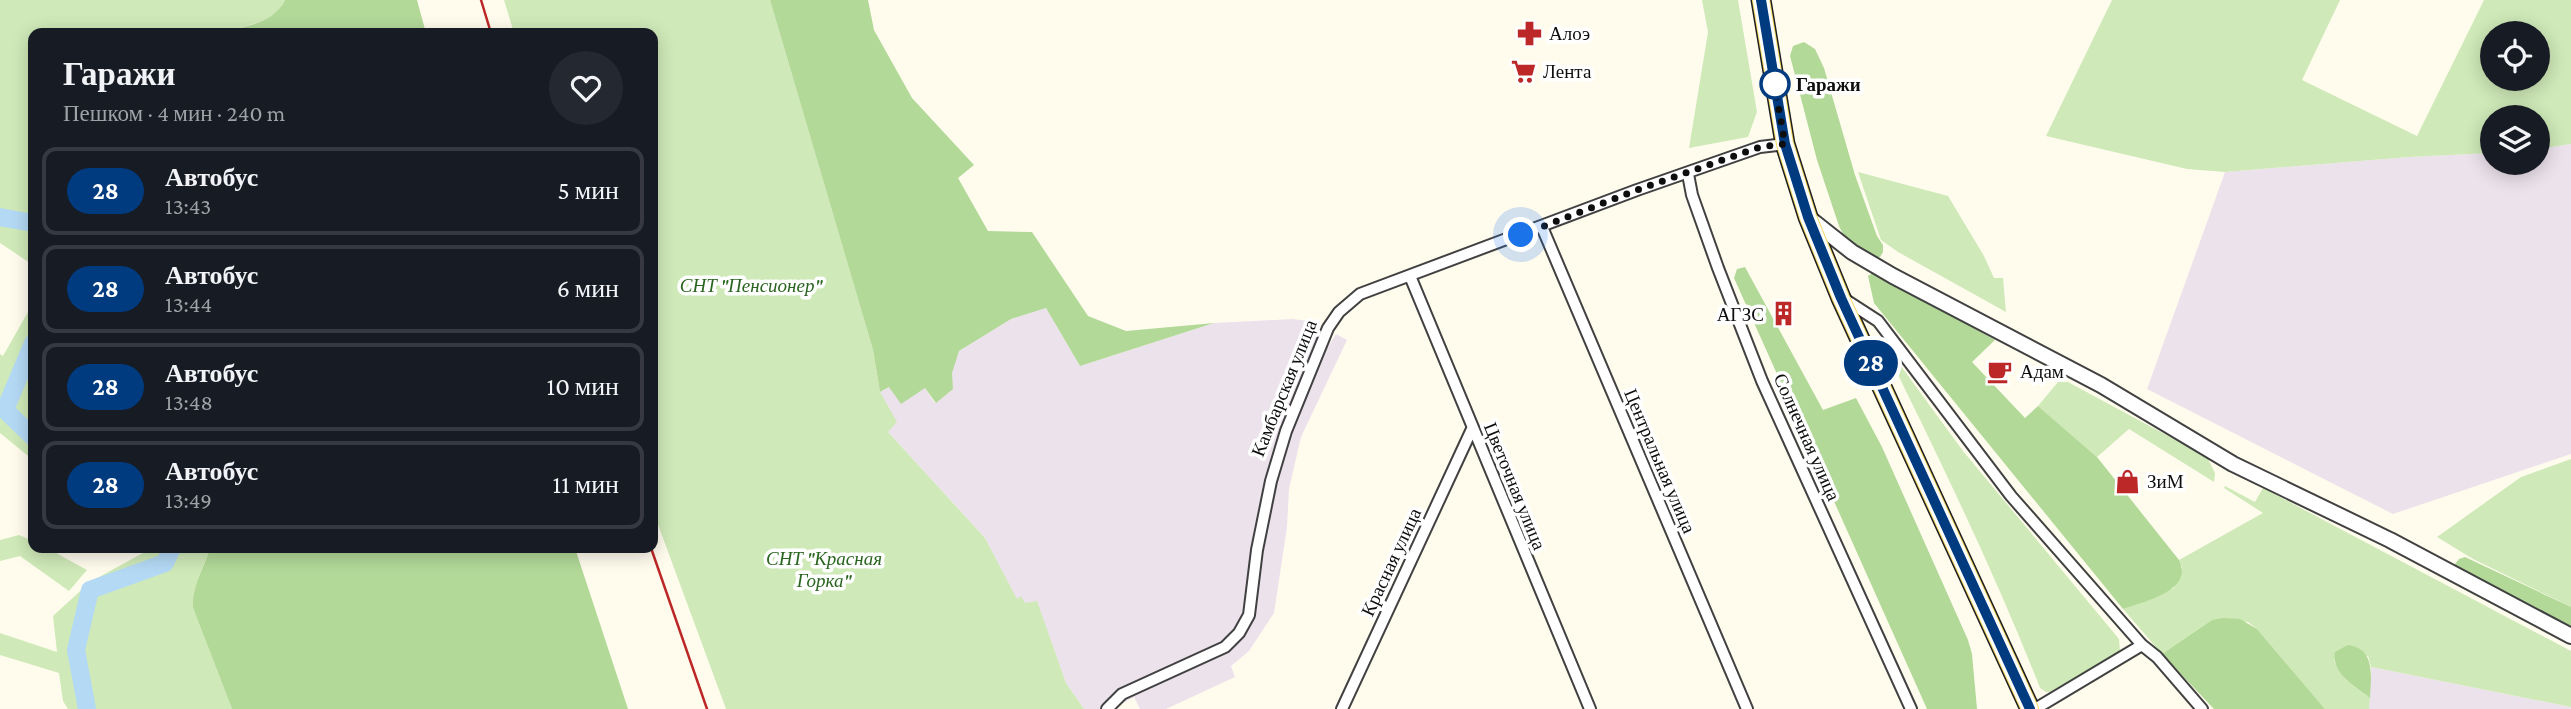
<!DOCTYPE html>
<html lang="ru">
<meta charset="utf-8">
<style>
body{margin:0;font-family:"Crimson Pro",serif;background:#242831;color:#f1f3f6;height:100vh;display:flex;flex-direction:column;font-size:26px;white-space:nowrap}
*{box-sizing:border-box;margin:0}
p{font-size:23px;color:#9ea1a6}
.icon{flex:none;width:38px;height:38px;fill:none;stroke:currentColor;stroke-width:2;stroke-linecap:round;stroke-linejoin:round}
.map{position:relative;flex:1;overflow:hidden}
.panel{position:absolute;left:28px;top:28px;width:630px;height:525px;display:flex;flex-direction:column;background:#171b24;border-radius:14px;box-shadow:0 4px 18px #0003}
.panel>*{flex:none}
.badge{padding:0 14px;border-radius:23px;font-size:24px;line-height:46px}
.controls{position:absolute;left:2480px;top:21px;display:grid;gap:14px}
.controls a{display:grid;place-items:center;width:70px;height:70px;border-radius:50%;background:#171b24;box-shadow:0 4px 18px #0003;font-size:35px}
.you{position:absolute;width:35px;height:35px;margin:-18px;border:5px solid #fff;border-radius:50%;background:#1a73e8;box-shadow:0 0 0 10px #1a73e833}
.map>.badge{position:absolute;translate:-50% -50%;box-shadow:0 0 0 4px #fff}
.round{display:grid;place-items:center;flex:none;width:74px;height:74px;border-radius:37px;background:#242831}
.head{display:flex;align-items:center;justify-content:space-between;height:119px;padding:0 35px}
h1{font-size:33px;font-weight:700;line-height:52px}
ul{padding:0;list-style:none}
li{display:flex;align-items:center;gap:21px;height:88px;margin:0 14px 10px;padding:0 21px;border:4px solid #363941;border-radius:14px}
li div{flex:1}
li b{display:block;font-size:26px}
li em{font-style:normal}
li .badge{min-width:77px;font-weight:700;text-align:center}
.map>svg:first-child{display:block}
.industrial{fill:#ece2ec}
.green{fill:#cfe9b8;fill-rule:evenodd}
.forest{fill:#b2d998}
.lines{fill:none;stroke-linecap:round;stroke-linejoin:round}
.river{stroke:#b4d9f5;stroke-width:18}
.minor-casing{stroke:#414141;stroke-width:14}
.tertiary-casing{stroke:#414141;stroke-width:18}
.primary-casing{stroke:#1f1f1f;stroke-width:21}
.minor{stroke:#fff;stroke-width:10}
.tertiary{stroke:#fff;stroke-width:14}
.primary{stroke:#f6db67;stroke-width:18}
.rail{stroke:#bc2827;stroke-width:2.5}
.line-casing{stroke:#fff;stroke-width:16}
.line{stroke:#003b80;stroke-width:10}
.walk{stroke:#0e0e0e;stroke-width:7;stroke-dasharray:0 12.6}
.stop-dot{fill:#fff;stroke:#003b80;stroke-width:3.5}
.labels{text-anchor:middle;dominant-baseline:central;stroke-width:7;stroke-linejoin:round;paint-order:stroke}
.poi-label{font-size:19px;fill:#0e0e0e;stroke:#fff;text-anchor:start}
.stop-label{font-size:19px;font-weight:bold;fill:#0e0e0e;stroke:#fff;text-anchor:start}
.park-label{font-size:19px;font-style:italic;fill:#29651f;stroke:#fff}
.street-label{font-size:19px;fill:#0e0e0e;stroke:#fff}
</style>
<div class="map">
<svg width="2571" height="709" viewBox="0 0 2571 709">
<rect width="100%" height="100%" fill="#fffcee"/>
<!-- industrial -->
<path class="industrial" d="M2571,144V454L2393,514L2147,389L2225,172L2409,157L2492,153V163H2538V149Z
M1046,308L1080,366L1214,323L1292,319L1317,322L1324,353L1336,334L1347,340L1301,437L1289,489L1287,527L1274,613L1249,651L1231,666L1235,677L1166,709H1140L1134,697L1112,709H1084L1066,683L1037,602L1028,605L1017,600L985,538L888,432L880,392L889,387L925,388L935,403L953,389L951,373L959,351L1011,319Z
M2371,667L2571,707V709H2369Z"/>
<!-- green -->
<path class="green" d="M0,0H285L278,11L269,19L224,33H33V265L0,243Z
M504,0H770L873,350L880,392L897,422L888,432L985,538L1017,599L1021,596L1025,603L1037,601L1066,683L1084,709H726L653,511V33H514Z
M1702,0H1738L1757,112L1748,137L1689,148L1708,32Z
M2112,0H2340L2302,80L2417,136L2484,0H2571V144L2538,149V117H2492V153L2409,157L2225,172L2187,169L2046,136ZM2492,33H2538V79H2492Z
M1858,172L1948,196L1984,256L1994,278H2003L2006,312L1898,252L1881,240Z
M33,303V460L0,433V354L3,356Z
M1879,336L1963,451L2119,639L2120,652L2050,692H2046L2040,688C1993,568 1936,452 1879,336Z
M2058,382H2068L2207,457L2215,473L2214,482L2129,429L2097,457L2038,406Z
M2571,459V607L2473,559L2437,537L2521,477Z
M2225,486L2255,502L2263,488L2571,651V707L2371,667L2368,656L2334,660C2339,678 2356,687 2370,698L2369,709H2325L2257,629L2248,622L2212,620L2162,654L2123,609L2174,588L2182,567L2179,560L2263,513L2224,488Z
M19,535L33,541V548H47L87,570L69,591L20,556L0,561V540Z
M152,548H210C204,568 191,586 193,608L232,709H68L63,701L59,673L0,655V633L57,652L53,616L90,582Z"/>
<!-- forest -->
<path class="forest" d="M285,0H417L426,33H224C248,24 272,25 285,0Z
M770,0H868L874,30L912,98L974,165L958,178L988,231L1032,232L1088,316L1126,331L1214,323L1080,366L1046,308L1011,319L959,351L952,373L953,389L936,403L925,388L901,404L889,387L880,392L873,350Z
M1804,42L1815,49L1824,68L1855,175L1877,236L1883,245V252L1880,257L1871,258L1845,238L1839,226L1817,160L1790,56L1793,46Z
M1745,267L1823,410L1856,398L1882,447L1968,640L1972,654L1977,709H1927L1734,278L1737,269Z
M1874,272L1995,340L1972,362L2025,418L2038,406L2097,457L2179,560C2194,591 2145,601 2123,609L1874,303L1868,276Z
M210,548H575L628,709H232L193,608C191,586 204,569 210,548Z
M2465,557L2571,607V632L2456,569L2455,564L2459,559Z
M2223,618L2240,619L2257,629L2325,709H2214L2162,654L2212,620Z
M2348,645C2376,649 2371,676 2370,698C2355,686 2331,674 2335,652Z"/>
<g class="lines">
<!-- river -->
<path class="river" d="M0,217L33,223
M33,343L5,410L33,437
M87,709L76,650L90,590L165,563L172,548"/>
<defs>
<path id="minor" d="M1688,174L1692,195L1718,268L1762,381L1911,709
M1542,227L1747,709
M1410,276L1590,709
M1844,299L1878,321L2011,496L2142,645L2157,657L2202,709
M1107,709L1122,694L1225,647L1239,633L1249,615L1257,550L1271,481L1286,431L1328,328L1339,312L1360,294L1637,190L1760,147L1785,144
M1342,709L1472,429
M2035,709L2142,645"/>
<path id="tertiary" d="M1809,218L1852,252L1893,276L2101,385L2233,464L2390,540L2571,636"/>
<path id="primary" d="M1761,0L1785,144L1808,217L1841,298L2030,709"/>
</defs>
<!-- minor casing -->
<use href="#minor" class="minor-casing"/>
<!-- tertiary casing -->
<use href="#tertiary" class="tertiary-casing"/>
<!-- primary casing -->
<use href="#primary" class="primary-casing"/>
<!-- minor -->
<use href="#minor" class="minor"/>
<!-- tertiary -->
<use href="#tertiary" class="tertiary"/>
<!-- primary -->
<use href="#primary" class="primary"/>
<!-- rail -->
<path class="rail" d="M481,0L491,33
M651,548L707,709"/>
</g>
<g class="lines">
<defs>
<path id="line" d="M1761,0L1785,144L1808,217L1841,298L2030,709"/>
</defs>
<!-- line casing -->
<use href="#line" class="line-casing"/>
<!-- line -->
<use href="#line" class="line"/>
<!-- walk -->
<path class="walk" d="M1521,235L1637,190L1760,147L1785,144L1774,82L1775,84"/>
</g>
<!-- icons -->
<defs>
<symbol id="pharmacy-bare" viewBox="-9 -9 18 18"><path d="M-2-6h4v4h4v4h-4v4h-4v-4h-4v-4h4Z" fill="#bc2827" stroke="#fff" stroke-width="2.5" paint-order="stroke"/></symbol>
<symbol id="supermarket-bare" viewBox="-9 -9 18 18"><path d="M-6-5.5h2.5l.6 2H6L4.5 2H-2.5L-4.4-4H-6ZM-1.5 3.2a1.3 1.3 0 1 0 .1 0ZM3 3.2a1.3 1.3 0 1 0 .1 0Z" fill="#bc2827" stroke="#fff" stroke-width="2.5" paint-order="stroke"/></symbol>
<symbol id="building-bare" viewBox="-9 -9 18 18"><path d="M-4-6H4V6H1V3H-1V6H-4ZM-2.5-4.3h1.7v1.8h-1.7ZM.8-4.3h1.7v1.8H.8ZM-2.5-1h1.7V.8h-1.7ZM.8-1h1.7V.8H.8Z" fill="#bc2827" stroke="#fff" stroke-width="2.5" paint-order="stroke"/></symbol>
<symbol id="cafe-bare" viewBox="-9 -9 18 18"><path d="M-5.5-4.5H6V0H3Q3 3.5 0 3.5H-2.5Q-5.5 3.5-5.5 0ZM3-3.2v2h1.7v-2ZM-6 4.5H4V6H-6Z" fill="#bc2827" stroke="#fff" stroke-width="2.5" paint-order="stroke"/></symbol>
<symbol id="shop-bare" viewBox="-9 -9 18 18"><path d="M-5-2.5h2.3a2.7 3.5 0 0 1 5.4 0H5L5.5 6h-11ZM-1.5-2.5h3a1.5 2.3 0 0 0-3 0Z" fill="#bc2827" stroke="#fff" stroke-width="2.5" paint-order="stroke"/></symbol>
</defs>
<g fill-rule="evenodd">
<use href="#pharmacy-bare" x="1512" y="16" width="35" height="35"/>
<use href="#supermarket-bare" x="1506" y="54" width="35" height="35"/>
<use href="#building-bare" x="1766" y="296" width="35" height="35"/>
<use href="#cafe-bare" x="1982" y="354" width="35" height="35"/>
<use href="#shop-bare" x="2110" y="464" width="35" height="35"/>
</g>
<!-- markers -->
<circle class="stop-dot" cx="1775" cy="84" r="14"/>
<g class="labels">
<!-- poi labels -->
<g class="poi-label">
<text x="1549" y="33">Алоэ</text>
<text x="1543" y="71">Лента</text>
<text x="1764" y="314" text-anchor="end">АГЗС</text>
<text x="2020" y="371">Адам</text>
<text x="2147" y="481">ЗиМ</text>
</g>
<!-- stop labels -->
<g class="stop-label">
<text x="1796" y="84">Гаражи</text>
</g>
<!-- park labels -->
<g class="park-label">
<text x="751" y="285">СНТ "Пенсионер"</text>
<text x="824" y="558">СНТ "Красная<tspan x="824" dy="22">Горка"</tspan></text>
</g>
<!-- street labels -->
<g class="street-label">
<text transform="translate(1284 388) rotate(-68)">Камбарская улица</text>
<text transform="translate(1807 437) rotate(66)">Солнечная улица</text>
<text transform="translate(1660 461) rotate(67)">Центральная улица</text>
<text transform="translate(1515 486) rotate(68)">Цветочная улица</text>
<text transform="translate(1391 562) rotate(-65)">Красная улица</text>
</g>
</g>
</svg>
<div class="controls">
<a><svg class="icon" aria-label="locate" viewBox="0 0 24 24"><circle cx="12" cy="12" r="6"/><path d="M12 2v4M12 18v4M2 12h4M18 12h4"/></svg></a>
<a><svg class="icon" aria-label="layers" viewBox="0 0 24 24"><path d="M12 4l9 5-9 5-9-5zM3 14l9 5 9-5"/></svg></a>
</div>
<div class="you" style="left:1521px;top:235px"></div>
<b class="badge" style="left:1871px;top:363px;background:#003b80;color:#fff">28</b>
<section class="panel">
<div class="head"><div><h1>Гаражи</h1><p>Пешком · 4 мин · 240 m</p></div><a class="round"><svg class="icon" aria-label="heart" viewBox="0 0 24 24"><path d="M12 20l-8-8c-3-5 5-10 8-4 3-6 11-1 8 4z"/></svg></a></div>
<ul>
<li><span class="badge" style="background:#003b80;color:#fff">28</span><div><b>Автобус</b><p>13:43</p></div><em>5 мин</em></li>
<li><span class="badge" style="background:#003b80;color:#fff">28</span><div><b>Автобус</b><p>13:44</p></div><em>6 мин</em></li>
<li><span class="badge" style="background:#003b80;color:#fff">28</span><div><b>Автобус</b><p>13:48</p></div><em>10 мин</em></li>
<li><span class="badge" style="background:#003b80;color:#fff">28</span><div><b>Автобус</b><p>13:49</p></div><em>11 мин</em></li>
</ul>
</section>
</div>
